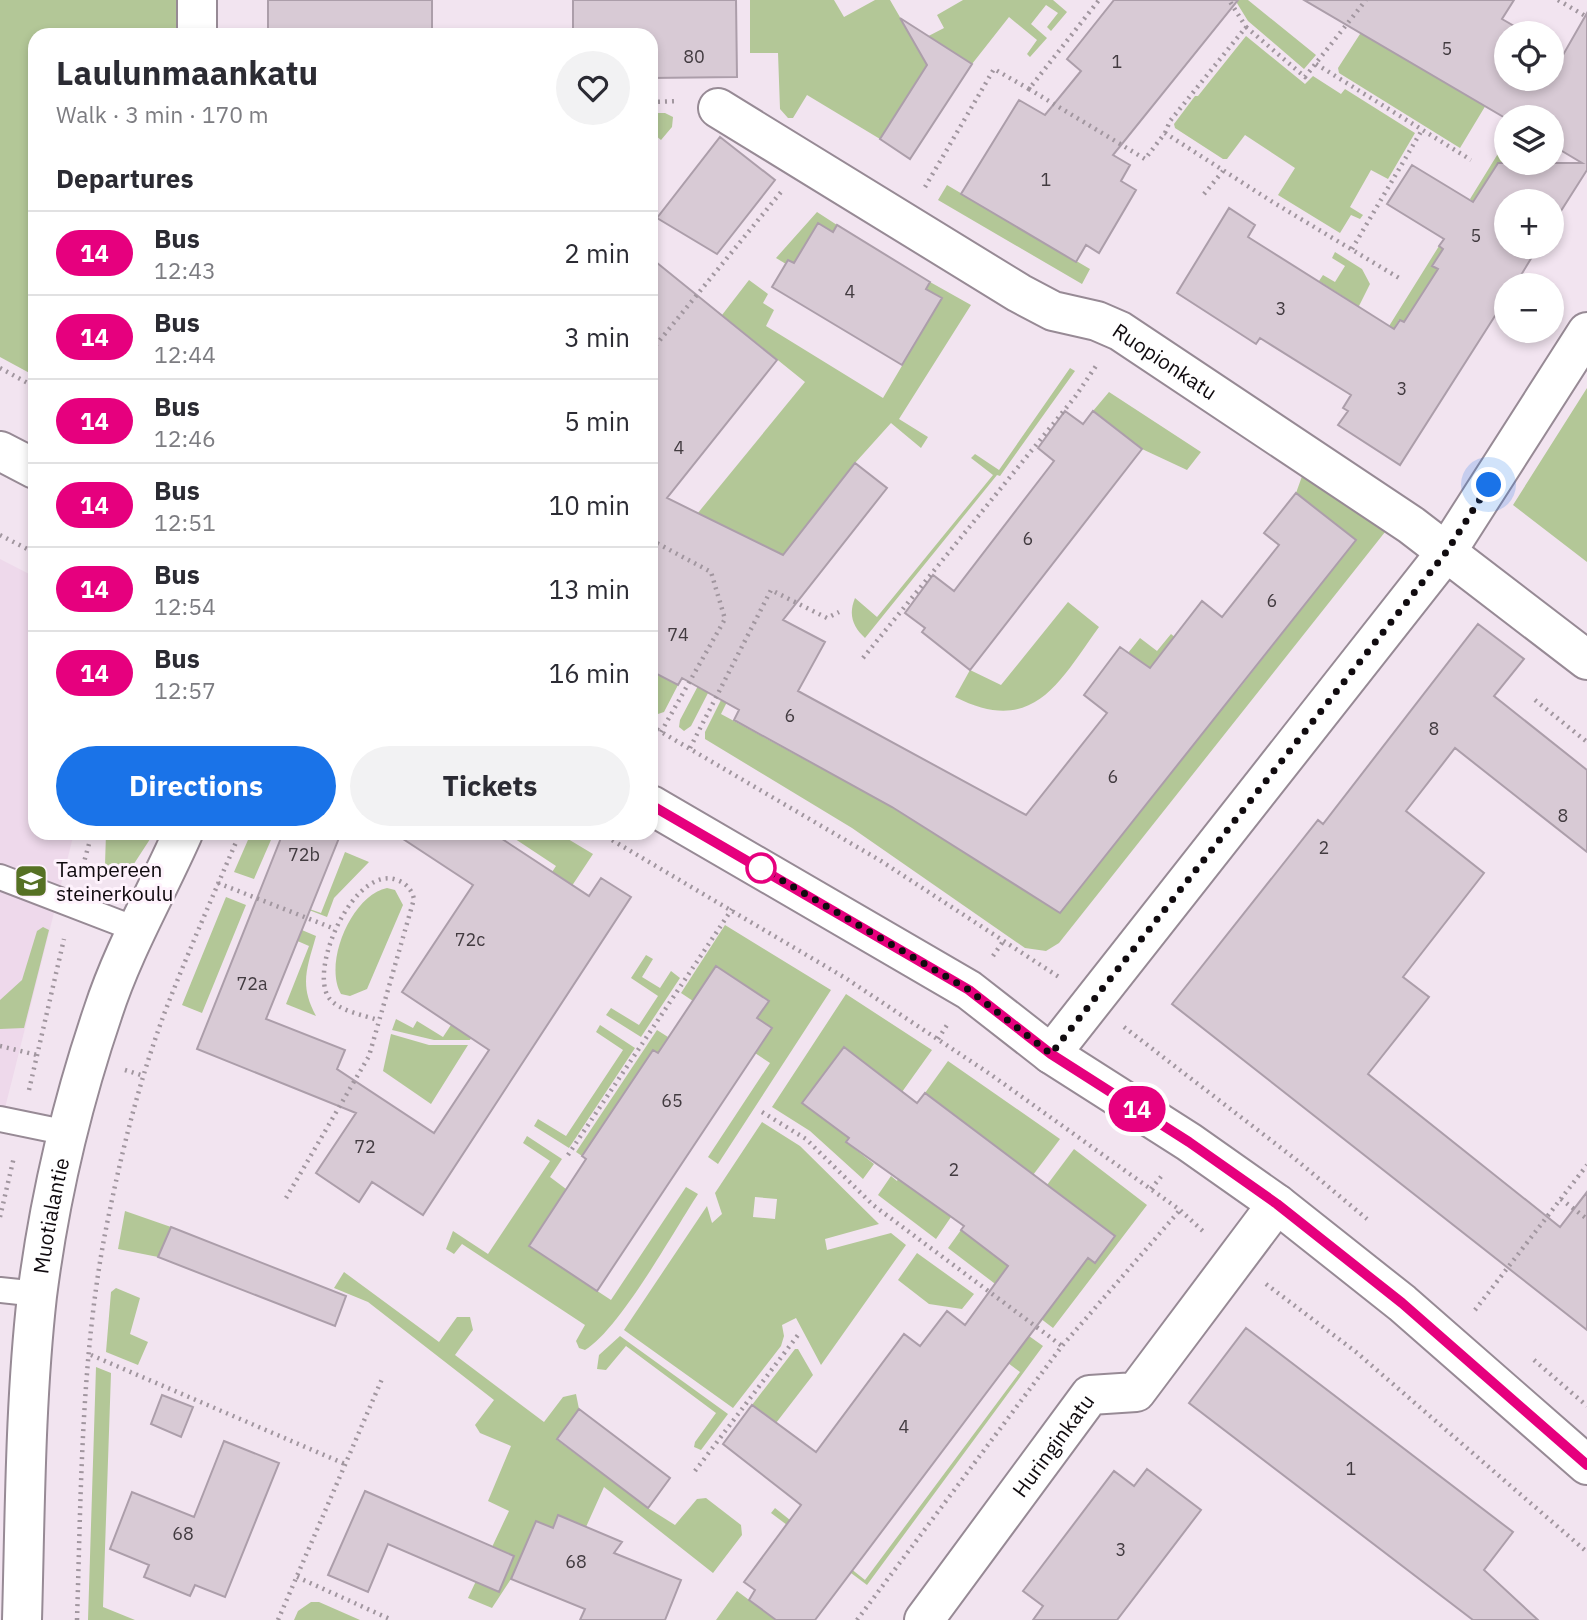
<!DOCTYPE html>
<meta charset="utf-8">
<style>
body{margin:0;font-family:"IBM Plex Sans",sans-serif;background:#f2f2f3;color:#2b2b33;height:100vh;display:flex;flex-direction:column;font-size:26px;white-space:nowrap}
*{box-sizing:border-box;margin:0}
p{font-size:23px;color:#7c7c81}
.icon{flex:none;width:38px;height:38px;fill:none;stroke:currentColor;stroke-width:2;stroke-linecap:round;stroke-linejoin:round}
.map{position:relative;flex:1;overflow:hidden}
.details{position:absolute;left:28px;top:28px;width:630px;height:812px;display:flex;flex-direction:column;background:#fff;border-radius:21px;box-shadow:0 4px 10px #0003}
.details>*{flex:none}
.badge{padding:0 14px;border-radius:23px;font-size:24px;line-height:46px}
.buttons{position:absolute;left:1494px;top:21px;display:grid;gap:14px}
.buttons a{display:grid;place-items:center;width:70px;height:70px;border-radius:50%;background:#fff;box-shadow:0 4px 10px #0003;font-size:35px}
.you{position:absolute;width:35px;height:35px;margin:-18px;border:5px solid #fff;border-radius:50%;background:#1a73e8;box-shadow:0 0 0 10px #1a73e833}
.map>.badge{position:absolute;translate:-50% -50%;box-shadow:0 0 0 4px #fff}
h2{padding:0 28px;font-size:26px;line-height:63px}
.round{display:grid;place-items:center;flex:none;width:74px;height:74px;border-radius:37px;background:#f2f2f3}
.summary{display:flex;align-items:center;justify-content:space-between;height:119px;padding:0 28px}
h1{font-size:33px;font-weight:800;line-height:52px}
.primary-button{display:flex;gap:14px;margin-top:auto;padding:14px 28px}
.primary-button a{flex:1;height:80px;border-radius:42px;background:#1a73e8;color:#fff;font-size:28px;font-weight:800;line-height:80px;text-align:center}
.primary-button a+a{background:#f2f2f3;color:#2b2b33}
ul{padding:0;list-style:none}
li{display:flex;align-items:center;gap:21px;height:84px;padding:0 28px;border-top:2px solid #e1e1e2}
li div{flex:1}
li b{display:block;font-size:26px}
li em{font-style:normal}
li .badge{min-width:77px;font-weight:700;text-align:center}
.map>svg:first-child{display:block}
.built{fill:#eed9eb}
.green{fill:#b3c797;fill-rule:evenodd}
.building{fill:#d8cad5;stroke:#ac9eaa;stroke-width:2}
.lines{fill:none;stroke-linecap:round;stroke-linejoin:round}
.service-casing{stroke:#978a95;stroke-width:28}
.minor-casing{stroke:#978a95;stroke-width:42}
.tertiary-casing{stroke:#978a95;stroke-width:42}
.secondary-casing{stroke:#978a95;stroke-width:42}
.path{stroke:#a1969f;stroke-width:4.5;stroke-dasharray:2 5;stroke-linecap:butt}
.service{stroke:#fff;stroke-width:24}
.minor{stroke:#fff;stroke-width:38}
.tertiary{stroke:#fff;stroke-width:38}
.secondary{stroke:#fff;stroke-width:38}
.line-casing{stroke:#fff;stroke-width:16}
.line{stroke:#e6007e;stroke-width:10}
.walk{stroke:#100b0f;stroke-width:7;stroke-dasharray:0 12.6}
.stop-dot{fill:#fff;stroke:#e6007e;stroke-width:3.5}
.labels{text-anchor:middle;dominant-baseline:central;stroke-width:6;stroke-linejoin:round;paint-order:stroke}
.number-label{font-size:18px;fill:#423b40}
.street-label{font-size:21px;fill:#100b0f;stroke:#fef2fc}
.poi-label{font-size:21px;fill:#100b0f;stroke:#fef2fc;text-anchor:start}
</style>
<div class="map">
<svg width="1587" height="1620" viewBox="0 0 1587 1620">
<rect width="100%" height="100%" fill="#f2e4f0"/>
<!-- built -->
<path class="built" d="M0,559L35,577V833H74L0,1128Z"/>
<!-- green -->
<path class="green" d="M0,0H185L184,35H35V376L0,357Z
M750,0H834L844,17L875,0H890L915,43L944,28L937,15L963,0H1053L1067,12L1051,31L1047,27L1058,13L1046,5L1031,24L1047,38L1030,57L1027,54L1037,40L1009,17L972,64L940,44L880,139L807,95L793,118H788L780,109L778,53H750Z
M1235,0H1248L1316,55L1304,69L1248,21Z
M1382,0L1507,70L1460,148L1339,73L1338,68Z
M1246,36L1305,84L1313,76L1341,94L1345,89L1415,133L1388,179L1371,170L1350,207L1363,215L1360,219L1351,215L1340,233L1278,195L1295,168L1245,135L1227,159H1223L1175,128L1174,124L1195,96H1198Z
M651,113H665L673,117L672,127L661,140L651,132Z
M1507,139V160L1493,180L1488,178L1473,202L1470,199Z
M947,185L1090,269L1082,284L938,200Z
M817,212L837,225L833,232L794,263L788,260L786,264L776,258Z
M1439,246L1443,249L1433,266L1438,269L1405,323L1399,320L1386,342L1381,339Z
M1335,252L1362,269L1370,284L1356,312L1344,297L1319,281L1323,275L1335,282L1345,266L1332,258Z
M749,280L768,294L763,303L774,310L766,326L883,398L942,298L926,289L930,282L971,305L899,419L928,437L921,448L891,423L855,463L771,571L691,726L684,731L679,727L680,720L737,612L684,530L805,382L722,315Z
M1070,368L1075,371L1000,476L997,475L865,638C853,627 848,615 855,598L877,617L993,475L971,458L975,454L999,470Z
M1587,388V562L1513,505Z
M1109,392L1201,452L1187,470L1142,449L1093,411Z
M1305,468L1385,523V532L1059,943L1046,951L1025,948L852,828L705,739V732L765,612L775,606L721,714L885,803L1060,913L1128,653L1140,638L1157,651L1171,634L1238,690L1356,540L1296,493Z
M1068,602L1099,627C1059,682 1034,737 955,697L970,670L1001,685Z
M651,671L678,685L664,712L658,714L651,710Z
M106,833H154L128,873L105,865Z
M251,833H274L254,879L234,872Z
M506,833H558L593,854L470,1040H434L392,1030L396,1019L413,1028L417,1021L443,1037L556,866Z
M345,852L369,862L334,898L327,917L283,900L321,913Z
M387,888L395,890L403,905L367,989L350,996L341,994C323,963 352,895 387,888Z
M226,897L246,905L202,1013L182,1005Z
M276,919L316,936C307,968 299,985 316,1016L286,1004L309,946L272,930Z
M725,925L831,990L718,1164L708,1157L770,1063L755,1053L757,1018L769,1001L716,966L693,1001L681,993Z
M43,927L49,930L24,1028L0,1029V1000L22,980L37,931Z
M646,955L653,959L642,977L660,988L671,971L680,978L641,1037L606,1015L611,1008L639,1025L658,996L631,978Z
M846,994L932,1050L902,1092L803,1103L849,1138L846,1142L874,1164L863,1179L810,1131L772,1107Z
M600,1025L635,1048L569,1148L534,1126L538,1119L566,1136L623,1050L596,1032Z
M657,1030L668,1037L658,1053L653,1050L582,1156L576,1152Z
M391,1034L429,1045H468L431,1104L383,1071Z
M948,1061L1060,1139L1033,1175L925,1093Z
M762,1122L800,1146L879,1224L825,1239L827,1250L891,1233L906,1245L821,1365L796,1318L782,1325L784,1336L781,1346L733,1408L624,1330L707,1206L712,1223L722,1214L715,1193ZM755,1197L777,1199L775,1219L753,1217Z
M527,1136L562,1159L550,1177L566,1189L529,1246L611,1300L686,1187L698,1194C674,1231 619,1330 585,1350L579,1348L576,1341L585,1325L462,1244L454,1254L446,1249L453,1231L488,1254L550,1161L523,1143Z
M1074,1149L1147,1205L1053,1328L948,1248L961,1230L1012,1269L1088,1258L1095,1263L1115,1236L1047,1185Z
M891,1176L897,1181L899,1177L951,1217L936,1239L878,1195Z
M125,1211L171,1227L158,1257L118,1249Z
M917,1253L974,1294L962,1309L929,1304L898,1280Z
M344,1272L439,1342L457,1317H470L473,1330L455,1355L544,1422L563,1397L576,1394L579,1409L557,1440L648,1508L675,1525L697,1499L706,1498L741,1525L742,1535L713,1573L604,1487L586,1527L558,1515L553,1528L536,1521L511,1579L492,1608L468,1598L509,1511L488,1501L511,1446L480,1433L475,1425L494,1400L368,1302L334,1288Z
M116,1288L140,1298L130,1334L148,1342L138,1365L106,1352L111,1292Z
M620,1336L728,1414L701,1450L694,1447L695,1442L716,1413L626,1346L606,1370L597,1369L599,1355Z
M1029,1336L1043,1346L867,1585L771,1513L775,1508L865,1580L1020,1372L1008,1363Z
M795,1349H798L813,1375L776,1423L752,1405Z
M96,1367L111,1373L103,1607L135,1620H88Z
M737,1591L776,1620H716Z
M311,1602H319L360,1620H294L298,1611Z"/>
<!-- building -->
<path class="building" d="M268,0H432V35H268Z
M573,0H736L737,77L651,78V35H573Z
M1114,0H1238L1113,155L1130,165L1121,181L1136,190L1099,253L1086,245L1076,262L961,194L1019,100L1045,115L1081,71L1067,59Z
M1304,0H1514L1502,19L1526,33H1507V79H1552V49L1563,55L1587,13V170L1552,225V201H1507V247H1538L1515,285H1507V297L1400,465L1338,425L1348,411L1343,408L1351,395L1260,338L1256,344L1177,293L1229,208L1255,225L1248,237L1394,329L1400,320L1404,322L1438,269L1432,266L1443,249L1439,246L1444,239L1387,204L1412,165L1473,202L1498,163H1582L1552,145V117L1507,119Z
M900,18L972,64L910,159L880,139L927,65Z
M720,137L775,180L717,254L657,218Z
M818,223L833,232L837,225L930,282L926,289L942,298L902,365L772,287L788,260L794,263Z
M651,258L777,360L667,498L783,555L855,463L887,488L783,620L825,642L798,691L1026,815L1107,713L1084,695L1120,647L1150,668L1202,601L1222,617L1279,545L1264,533L1296,493L1356,540L1060,913L892,807L734,720L739,710L682,678L678,685L651,671Z
M1065,411L1083,424L1093,411L1142,449L970,670L922,632L925,628L905,613L933,575L954,591L1054,461L1038,448Z
M1478,624L1524,659L1494,696L1587,770V852L1455,748L1406,811L1484,873L1403,977L1429,997L1368,1074L1560,1227L1587,1192V1330L1172,1004L1318,820L1323,824Z
M283,833H341L266,1019L345,1050L337,1069L434,1133L489,1050L402,992L473,885L394,833H493L589,896L601,878L631,897L423,1215L372,1182L359,1202L316,1173L356,1113L197,1049Z
M716,966L769,1001L757,1018L772,1028L597,1291L529,1246L586,1159L582,1156L653,1050L658,1053Z
M844,1047L917,1103L925,1093L1115,1236L1095,1263L1088,1258L815,1620H776L749,1600L755,1590L744,1582L801,1505L723,1444L752,1405L816,1452L904,1334L920,1346L947,1311L965,1325L1008,1266L961,1230L964,1226L846,1142L849,1138L802,1103Z
M171,1227L346,1296L335,1326L158,1257Z
M1246,1328L1513,1532L1484,1570L1538,1620H1473L1189,1403Z
M162,1395L193,1407L181,1437L151,1424Z
M579,1409L670,1478L648,1508L557,1439Z
M224,1441L279,1463L225,1597L195,1585L190,1596L144,1577L149,1565L110,1549L132,1492L194,1517Z
M1147,1469L1201,1510L1117,1620H1033L1043,1606L1023,1591L1114,1471L1134,1486Z
M365,1491L514,1556L499,1592L388,1544L368,1592L328,1575Z
M558,1515L622,1542L614,1553L681,1580L665,1620H580L585,1609L511,1579L536,1521L553,1528Z"/>
<g class="lines">
<defs>
<path id="service" d="M0,877L138,930
M0,1119L68,1133
M0,1290L38,1294"/>
<g id="minor">
<path d="M197,35V0"/>
<path id="s1" d="M718,108L1019,293L1053,311L1097,321L1120,331L1411,525L1587,660"/>
<path d="M1051,1054L1447,551L1587,332"/>
<path id="s2" d="M924,1620L1090,1395L1136,1392L1277,1204"/>
</g>
<g id="tertiary">
<path id="s3" d="M22,1620C25,1513 25,1403 37,1296C49,1201 72,1103 103,1012C123,950 157,892 183,833"/>
</g>
<path id="secondary" d="M0,451L35,469
M651,805L969,990L1051,1054L1189,1142L1277,1204L1402,1303L1587,1465"/>
</defs>
<!-- service casing -->
<use href="#service" class="service-casing"/>
<!-- minor casing -->
<use href="#minor" class="minor-casing"/>
<!-- tertiary casing -->
<use href="#tertiary" class="tertiary-casing"/>
<!-- secondary casing -->
<use href="#secondary" class="secondary-casing"/>
<!-- path -->
<path class="path" d="M1558,0L1587,17
M1246,27L1305,77L1366,0
M1316,64L1471,160
M1029,89L1145,159L1165,133L1271,201L1399,278
M651,102L678,101
M1165,133L1170,121L1246,27L1229,0
M925,187L994,69L1029,89L1099,0
M1204,194L1223,171
M1352,249L1422,130
M651,351L781,192
M0,368L35,387
M0,535L35,553
M651,540L711,572L725,619L661,732
M863,658L1075,397L1098,363
M1535,700L1587,742
M651,726L881,861L1062,979
M690,748L771,590L827,618L839,612
M600,833L847,979L990,1074L1180,1210L1206,1234
M81,873L92,833
M218,883L335,929
M993,956L1004,940
M1124,1027L1294,1158L1367,1219
M938,1039L947,1025
M0,1046L37,1055
M125,1070L144,1076
M29,1090L64,939
M762,1112L806,1139L873,1205L1062,1346
M568,1155L732,909
M1151,1189L1164,1173
M286,1198L369,1056L414,899C412,890 406,883 397,880C355,864 308,968 329,998C339,1011 363,1015 378,1020
M1561,1199L1587,1219
M0,1217L14,1157
M1266,1284L1356,1352L1587,1552
M1475,1310L1587,1165
M91,1355L345,1464
M1534,1360L1587,1406
M695,1471L798,1335
M297,1577L392,1620
M77,1620C81,1494 81,1363 104,1239C119,1162 138,1083 166,1009C189,950 215,891 240,833
M278,1620L382,1379
M857,1620L1062,1346L1180,1210"/>
<!-- service -->
<use href="#service" class="service"/>
<!-- minor -->
<use href="#minor" class="minor"/>
<!-- tertiary -->
<use href="#tertiary" class="tertiary"/>
<!-- secondary -->
<use href="#secondary" class="secondary"/>
</g>
<g class="lines">
<defs>
<path id="line" d="M651,805L969,990L1051,1054L1189,1142L1277,1204L1402,1303L1587,1465"/>
</defs>
<!-- line casing -->
<use href="#line" class="line-casing"/>
<!-- line -->
<use href="#line" class="line"/>
<!-- walk -->
<path class="walk" d="M761,868L969,990L1051,1054L1447,551L1489,485"/>
</g>
<!-- icons -->
<defs>
<symbol id="school-square" viewBox="-11 -11 22 22"><rect x="-9" y="-9" width="18" height="18" rx="4" fill="#567124" stroke="#fef2fc"/><path d="M0-5L7-2L0 1L-7-2ZM-4 1L0 2.5L4 1V4Q0 6-4 4Z" fill="#fff"/></symbol>
</defs>
<g fill-rule="evenodd">
<use href="#school-square" x="12" y="862" width="38" height="38"/>
</g>
<!-- markers -->
<circle class="stop-dot" cx="761" cy="868" r="14"/>
<g class="labels">
<!-- number labels -->
<g class="number-label">
<text x="1447" y="48">5</text>
<text x="694" y="56">80</text>
<text x="1117" y="61">1</text>
<text x="1046" y="179">1</text>
<text x="1476" y="235">5</text>
<text x="850" y="291">4</text>
<text x="1281" y="308">3</text>
<text x="1402" y="388">3</text>
<text x="679" y="447">4</text>
<text x="1028" y="538">6</text>
<text x="1272" y="600">6</text>
<text x="678" y="634">74</text>
<text x="790" y="715">6</text>
<text x="1434" y="728">8</text>
<text x="1113" y="776">6</text>
<text x="1563" y="815">8</text>
<text x="1324" y="847">2</text>
<text x="304" y="854">72b</text>
<text x="470" y="939">72c</text>
<text x="252" y="983">72a</text>
<text x="672" y="1100">65</text>
<text x="365" y="1146">72</text>
<text x="954" y="1169">2</text>
<text x="904" y="1426">4</text>
<text x="1351" y="1468">1</text>
<text x="183" y="1533">68</text>
<text x="1121" y="1549">3</text>
<text x="576" y="1561">68</text>
</g>
<!-- street labels -->
<g class="street-label">
<text stroke="none"><textPath href="#s1" startOffset="516">Ruopionkatu</textPath></text>
<text stroke="none"><textPath href="#s3" startOffset="406">Muotialantie</textPath></text>
<text stroke="none"><textPath href="#s2" startOffset="217">Huringinkatu</textPath></text>
</g>
<!-- poi labels -->
<g class="poi-label">
<text x="56" y="869">Tampereen<tspan x="56" dy="24">steinerkoulu</tspan></text>
</g>
</g>
</svg>
<div class="buttons">
<a><svg class="icon" aria-label="locate" viewBox="0 0 24 24"><circle cx="12" cy="12" r="6"/><path d="M12 2v4M12 18v4M2 12h4M18 12h4"/></svg></a>
<a><svg class="icon" aria-label="layers" viewBox="0 0 24 24"><path d="M12 4l9 5-9 5-9-5zM3 14l9 5 9-5"/></svg></a>
<a>+</a>
<a>−</a>
</div>
<div class="you" style="left:1489px;top:485px"></div>
<b class="badge" style="left:1137px;top:1109px;background:#e6007e;color:#fff">14</b>
<section class="details">
<div class="summary"><div><h1>Laulunmaankatu</h1><p>Walk · 3 min · 170 m</p></div><a class="round"><svg class="icon" aria-label="heart" viewBox="0 0 24 24"><path d="M12 20l-8-8c-3-5 5-10 8-4 3-6 11-1 8 4z"/></svg></a></div>
<h2>Departures</h2>
<ul>
<li><span class="badge" style="background:#e6007e;color:#fff">14</span><div><b>Bus</b><p>12:43</p></div><em>2 min</em></li>
<li><span class="badge" style="background:#e6007e;color:#fff">14</span><div><b>Bus</b><p>12:44</p></div><em>3 min</em></li>
<li><span class="badge" style="background:#e6007e;color:#fff">14</span><div><b>Bus</b><p>12:46</p></div><em>5 min</em></li>
<li><span class="badge" style="background:#e6007e;color:#fff">14</span><div><b>Bus</b><p>12:51</p></div><em>10 min</em></li>
<li><span class="badge" style="background:#e6007e;color:#fff">14</span><div><b>Bus</b><p>12:54</p></div><em>13 min</em></li>
<li><span class="badge" style="background:#e6007e;color:#fff">14</span><div><b>Bus</b><p>12:57</p></div><em>16 min</em></li>
</ul>
<div class="primary-button"><a>Directions</a><a>Tickets</a></div>
</section>
</div>
